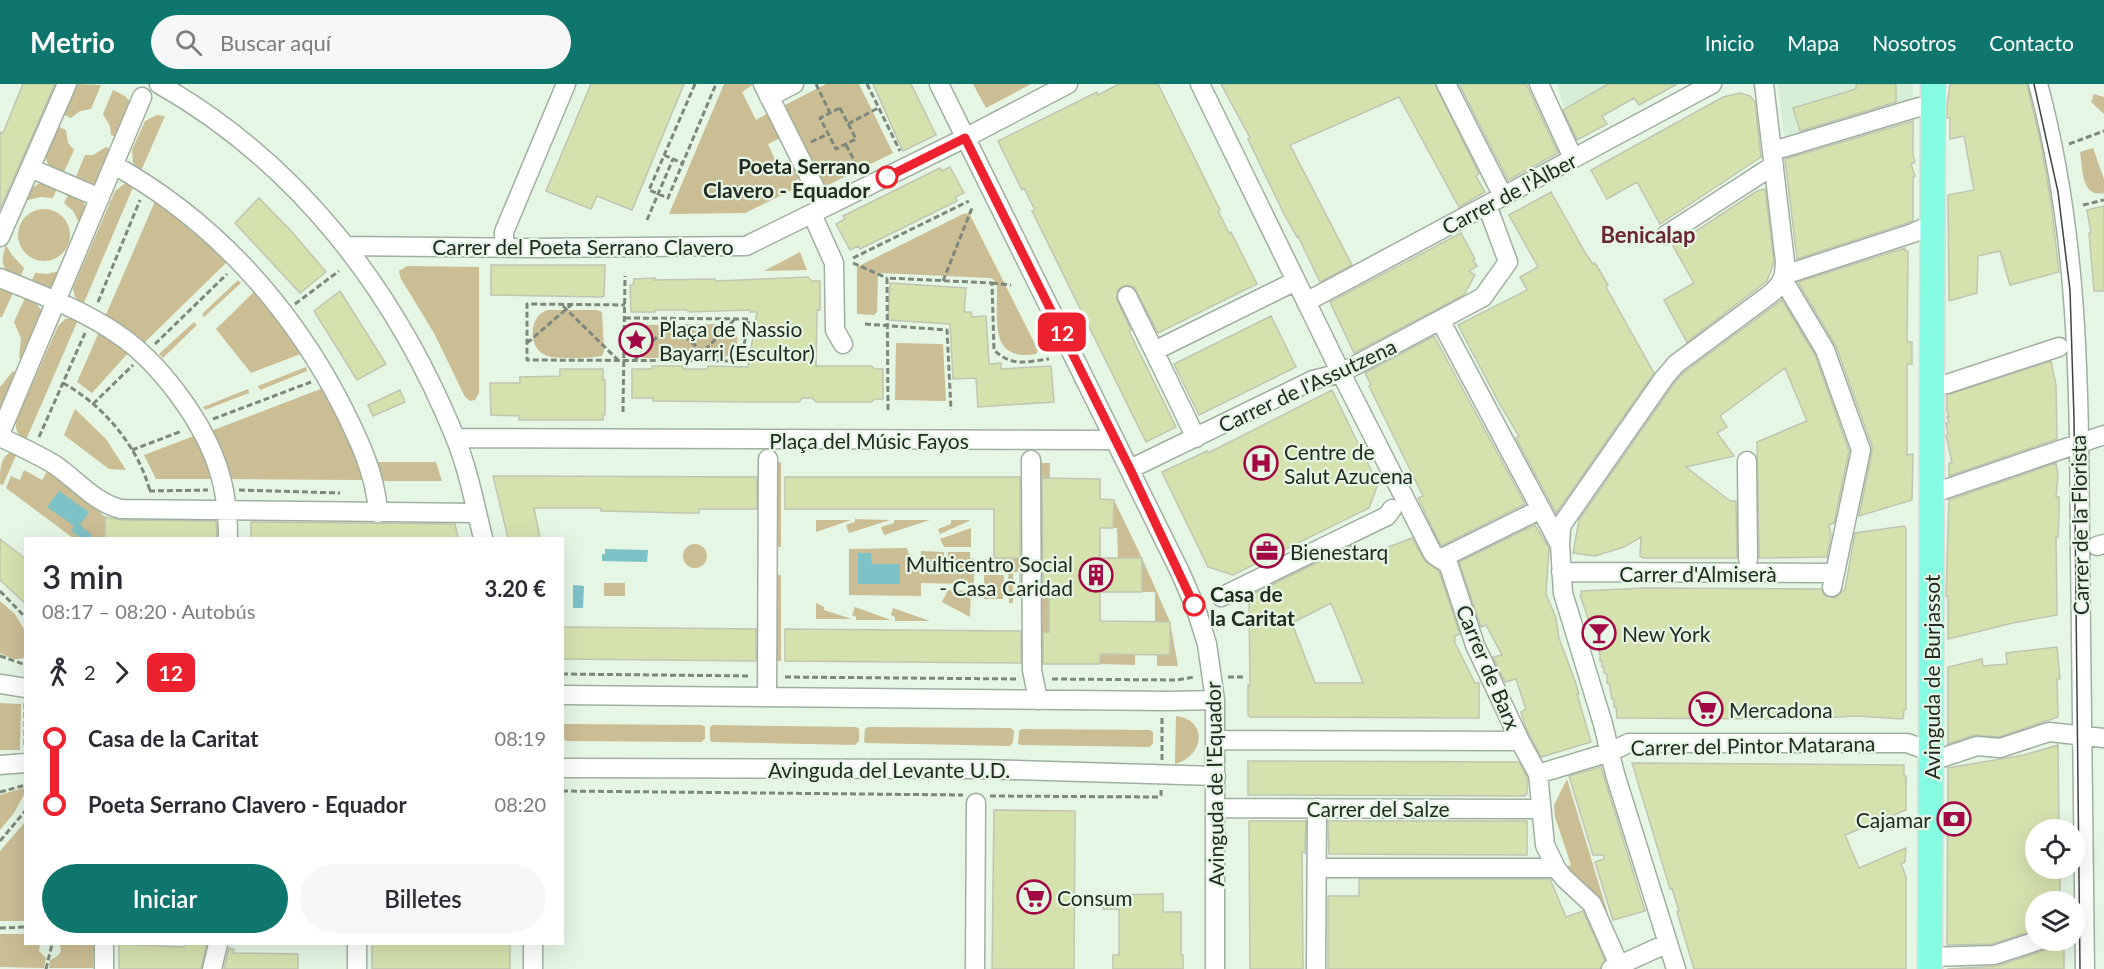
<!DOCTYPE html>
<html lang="es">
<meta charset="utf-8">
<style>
body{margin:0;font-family:Lato,sans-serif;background:#f7f7f7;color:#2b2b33;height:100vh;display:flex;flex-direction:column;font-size:22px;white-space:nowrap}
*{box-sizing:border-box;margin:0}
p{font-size:20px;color:#7c7c81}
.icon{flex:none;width:33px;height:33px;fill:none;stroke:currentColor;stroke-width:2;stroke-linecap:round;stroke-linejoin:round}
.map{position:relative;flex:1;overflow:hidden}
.drawer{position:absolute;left:24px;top:453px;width:540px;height:408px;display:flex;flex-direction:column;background:#fff;border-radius:0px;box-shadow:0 6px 24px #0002}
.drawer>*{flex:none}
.badge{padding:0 12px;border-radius:9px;font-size:21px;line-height:39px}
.fabs{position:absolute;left:2025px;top:735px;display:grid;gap:12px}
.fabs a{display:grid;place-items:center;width:60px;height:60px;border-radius:50%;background:#fff;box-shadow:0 6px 24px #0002;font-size:30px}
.map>.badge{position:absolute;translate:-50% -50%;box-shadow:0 0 0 3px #fff}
.legs{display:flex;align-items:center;gap:9px;height:66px;padding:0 18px;font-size:20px}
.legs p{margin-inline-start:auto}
.summary{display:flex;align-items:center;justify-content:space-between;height:102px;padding:0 18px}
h1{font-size:33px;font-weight:600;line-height:45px}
.primary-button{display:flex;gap:12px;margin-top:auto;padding:12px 18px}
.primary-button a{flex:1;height:69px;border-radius:36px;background:#0f766e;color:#fff;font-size:24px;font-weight:600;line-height:69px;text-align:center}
.primary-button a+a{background:#f7f7f7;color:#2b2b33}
ul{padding:0 18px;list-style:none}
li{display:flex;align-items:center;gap:21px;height:66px;font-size:22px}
li i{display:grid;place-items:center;width:9px;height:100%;margin:0 8px;background:currentColor}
li i::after{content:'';width:15px;height:15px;margin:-8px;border:4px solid;border-radius:50%;background:#fff}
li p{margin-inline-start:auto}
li:first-child i{background:linear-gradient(#0000 50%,currentColor 0)}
li:last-child i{background:linear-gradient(currentColor 50%,#0000 0)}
header{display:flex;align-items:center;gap:36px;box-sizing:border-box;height:84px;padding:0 30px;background:#0f766e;color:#fff}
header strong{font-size:28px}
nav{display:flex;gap:33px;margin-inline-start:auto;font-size:21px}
.search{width:420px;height:54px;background:#f7f7f7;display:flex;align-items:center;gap:15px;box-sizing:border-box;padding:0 21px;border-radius:33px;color:#7c7c81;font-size:22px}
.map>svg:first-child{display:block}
.built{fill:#d6edd6}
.green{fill:#cbbd94}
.water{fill:#7dc2c7}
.building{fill:#d6e2ae;stroke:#c0c5b1;stroke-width:1.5;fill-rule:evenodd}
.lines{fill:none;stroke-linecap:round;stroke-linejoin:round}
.minor-casing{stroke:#a0b0a0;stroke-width:21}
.major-casing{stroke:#dcdddc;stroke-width:27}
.path{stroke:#7d887d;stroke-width:3;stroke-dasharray:6 3;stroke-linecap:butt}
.minor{stroke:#fff;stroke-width:18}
.major{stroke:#85fbe2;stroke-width:24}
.tram{stroke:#3e453e;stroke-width:1.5}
.line-1-casing{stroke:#fff;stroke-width:14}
.line-1{stroke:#ed222e;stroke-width:9}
.stop-1-dot{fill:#fff;stroke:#ed222e;stroke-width:3}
.labels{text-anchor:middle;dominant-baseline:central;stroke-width:4.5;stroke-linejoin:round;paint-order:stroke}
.stop-label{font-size:21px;font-weight:bold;fill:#232923;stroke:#e5f6e5;text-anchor:end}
.street-label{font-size:21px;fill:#232923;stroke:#e5f6e5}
.poi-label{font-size:21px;fill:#232923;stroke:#e5f6e5;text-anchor:start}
.neighbourhood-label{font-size:22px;font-weight:bold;fill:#6a2436;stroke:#e5f6e5}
</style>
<header>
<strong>Metrio</strong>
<div class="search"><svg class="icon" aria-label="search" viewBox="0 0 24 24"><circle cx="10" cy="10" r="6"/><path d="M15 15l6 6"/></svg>Buscar aquí</div>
<nav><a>Inicio</a><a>Mapa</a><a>Nosotros</a><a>Contacto</a></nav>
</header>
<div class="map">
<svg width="2104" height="885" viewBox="0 0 2104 885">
<rect width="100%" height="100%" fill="#e5f6e5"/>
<!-- built -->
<path class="built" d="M1557,0H1677L1639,22L1634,14L1602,32L1607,40L1574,58Z
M1778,0H1913V19L1785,58Z"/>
<!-- green -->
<path class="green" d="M76,0L101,1L91,25L80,27L71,34L62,30Z
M724,0H754L742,8L756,36L768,29L780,54L768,60L778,82L791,76L800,94L795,97L798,103L745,129L669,130Z
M826,0H859L893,69L824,103L783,22Z
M973,0H1031L986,24Z
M113,6L125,12L132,21L120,55L111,51L110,42L103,30Z
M2094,10L2104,13V30L2091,18Z
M157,31L165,32L141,87L133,79L132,66L145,37Z
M57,42L66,46L68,59L74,66L63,90L48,80L45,73Z
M106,63L115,67L97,100L89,101L75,95L85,71H93Z
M2093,64L2104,95V109C2081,114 2083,85 2080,68Z
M38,100H47L57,104L53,114L41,113L24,117L30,105Z
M124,100L134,101L83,221L75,213L73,204L115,107Z
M69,109C89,118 87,122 81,142L73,127L64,119Z
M156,115L228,177L142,261L105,233Z
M18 151a26 26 0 1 1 52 0a26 26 0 1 1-52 0Z
M969,129L1038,266L1036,270C988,278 998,235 997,202L994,196L990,194L881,189L878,192L877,228L874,231L857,230V183L963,130Z
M6,161L12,171L24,184L20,194C1,186 0,180 6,161Z
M800,168L807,186L764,187Z
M407,182L479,183V309L475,316L470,317L465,313L434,249L401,195L399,187Z
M59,187L54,202L46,204L31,198L35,189L47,190Z
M238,196L241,199L204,233L202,230Z
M0,203L13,209L2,233H0Z
M255,207L303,269L251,289L216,245Z
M25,214L37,220L43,229L26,277L19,274L21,254L14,238Z
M548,226H597L602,228L604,267L602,272C591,274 554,276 545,271C527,263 529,231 548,226Z
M74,234L78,236L26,356C18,352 15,346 16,337L58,242L65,235Z
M194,238L197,241L163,274L159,270Z
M722,240L734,245C741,256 737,268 725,273L645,274L634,272L633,246L638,241Z
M99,248L128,269L92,309L77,298Z
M896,259L943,260L946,317L895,316Z
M306,283L307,287L260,306L258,302Z
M13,287L20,291L0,334V303Z
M323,304L342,341L365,396L230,395L211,347Z
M248,305L249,309L205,326L203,323Z
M75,325L106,355L126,386L109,385L64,351Z
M194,352L201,365L211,395H156L144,371Z
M12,368L17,369L3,401L0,400C0,386 0,372 12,368Z
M374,378H436L442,397H382Z
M781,378V463H775V379Z
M1040,379H1050L1049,465H1041Z
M24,386L42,396L48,386L83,412L105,433V454H73L6,404L11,392L20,396Z
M1114,416L1142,474L1170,538L1178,582H1157V571L1170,570V538H1155V508H1142V474H1118L1117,444H1113Z
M855,435L890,436L849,449L846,441L855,438Z
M816,436H851L816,448Z
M894,436H930L884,451L881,443L894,439Z
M951,436H970L969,437L940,450L938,445L951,440Z
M971,444V463H944L940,455Z
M683 472a12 12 0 1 1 24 0a12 12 0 1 1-24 0Z
M907,464L911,477L920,478L921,467L944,468V474L947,475L948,468H970V474L974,475V500L921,499V512L849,511V465Z
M1025,474V488H1013V519H1009L1008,487H985L984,475Z
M775,491H781V577H775Z
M984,491H1004L1003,515H984Z
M604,499H625V512H604Z
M948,506L971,507L970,533L942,518Z
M1040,508H1049V580L1040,579Z
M0,517L15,530L25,547V573C17,578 8,573 0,569Z
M816,519L824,523V526L852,535H816Z
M855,523L891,536H856V533L852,531Z
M893,524L930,537H895V533L891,531Z
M1100,570L1135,571V581L1100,580Z
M0,619L21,620L20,666H0Z
M1176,632C1207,635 1206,671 1175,680Z
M563,640L702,641L705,643V655L701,658L566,657L563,653Z
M713,641L856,643L859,645V657L855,661L712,658L710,656V643Z
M868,643L1011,644L1014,647L1013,658L1010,662L867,659L864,658L865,645Z
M1022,645L1150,646L1153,648V660L1149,663L1021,661L1018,660L1019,647Z
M1567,695L1611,840H1609L1562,784L1571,781L1555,733L1554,721Z
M23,704L26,707L14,729L0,746V711Z
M25,738V837H0V767Z
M0,850H25L26,860H40L39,867L46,874L44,884L0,883Z
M60,860H94L93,884H49L50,876L56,873L61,868Z"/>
<!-- water -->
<path class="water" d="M59,407L89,428L80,441L92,451L90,454H81L71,447L74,442L47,423Z
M605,465L648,466L647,478L602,477V470H605Z
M858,469H871L872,480H900V500H858Z
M573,501L584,502L583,524H573Z"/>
<!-- building -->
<path class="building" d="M23,0H55L0,125V48L3,49Z
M591,0H684L632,126L597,112L591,125L546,107Z
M873,0H911L936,51L903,67Z
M1119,0H1158L1220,126L1218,127L1229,149L1231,148L1257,200L1158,249L1134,203L1127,201L1118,205L1117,216L1131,246L1129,247L1176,343L1146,358L1032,127L1035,126L1024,104L1022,106L998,57L1097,8L1098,11Z
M1221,0H1435L1479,90L1476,92L1485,108L1459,123L1399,13L1290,61L1352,181L1320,198L1298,152L1297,153L1284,130L1248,55L1250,54Z
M1459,0H1526L1558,69L1508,96Z
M1608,0H1677L1639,21L1634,14L1602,32L1607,40L1577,56L1563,26Z
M1856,0H1896V18L1800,47L1793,24L1856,5Z
M1950,0H2027L2041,60L2051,118L2059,188L2010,201L2000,167L1978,172L1977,209L1949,217L1948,111L1974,106L1964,52L1950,55V34H1947V23Z
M1740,9L1750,12L1755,18L1761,73L1660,140L1637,98L1607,115L1591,86L1723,13Z
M1913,37V71L1915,78L1911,80L1915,92L1913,93V137L1797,175L1785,75Z
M950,83L964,109L955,113L957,117L860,165L858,162L850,166L836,140L845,135L843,132L940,84L942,87Z
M1765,105L1774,178L1767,197L1687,258L1664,216L1694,199L1673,162L1757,107Z
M1551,108L1586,170L1593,180L1595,179L1608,201L1606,203L1654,289L1556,429L1516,354L1519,352L1499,319L1458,241L1527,206L1520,193L1538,183L1509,131Z
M259,114L292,148L326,188L300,209L235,139Z
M2104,122V207H2094L2089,149H2091L2087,126Z
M1461,149L1475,175L1473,176L1477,182L1469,187L1475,191L1464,211L1354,269L1330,218Z
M1905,164V167H1908L1907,258H1912V280H1907V371L1913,370L1912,416L1859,432L1872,368V362L1836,262L1798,198Z
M491,181H605L604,212L602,213L491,211Z
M808,193L812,197H820V226H817L816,282H871L875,285H883V315H875L871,318H816L812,314H802L799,318H751L653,317V314H632V285H652V282H683V285H707L708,282L748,283L757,228H750V226L688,228V226H655V228H631L630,201H633L634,195L655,194L654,196L715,195V197Z
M890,199L966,204L964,228H971L972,233L986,232L989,280L1001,279V285L1051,282L1054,318L978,323L976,294L953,295L950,240L888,236Z
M340,207L386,280L357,296L314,227Z
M1782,216L1815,271L1849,367L1834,439L1829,441L1831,451L1827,473L1759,474L1757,358L1807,337L1785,284L1720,332L1727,343L1717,349L1734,372L1686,383L1730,417H1736L1737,474H1643L1640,472L1641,453L1624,463L1595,472L1573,469L1579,436L1673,301L1682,290L1698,278Z
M1271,232L1296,283L1199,331L1174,280Z
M1434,252L1525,420L1441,462L1418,414L1423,412L1369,302L1371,301L1365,289Z
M2051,277L2056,301L2057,355L1949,392V379H1952L1946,351L1948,350L1946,339L1949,338L1947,333H1949L1947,327V311Z
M560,285H603V296H605V331H603V336H519L520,332L491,331L490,299H520V293L560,292Z
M400,306L405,318L373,332L368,321Z
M1332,306L1378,400L1369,424L1233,491L1208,483L1162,388L1207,367L1208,369Z
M2056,379L2058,392L2056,413H2059V428L2058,453H2056L2057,531L2013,539L1948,555V512H1946L1949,416Z
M493,392L757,393V425H699V429H687L601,427V424H534L540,454H508Z
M785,393H1020V508V474H994V425H785Z
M1042,394L1100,395V415L1114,416L1113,444H1100V474H1142V508H1100V537L1170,538V571L1100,570V580H1043V548H1049V508H1043Z
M105,433L121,436L216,437L217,454H105Z
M251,438L455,440L458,454H251Z
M1535,441L1549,464L1546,510L1556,534L1559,554L1575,597L1579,610H1577L1591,658L1541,673L1526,644L1521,628L1526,625L1516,595L1505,598L1493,573L1502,571L1486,541L1481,543L1459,478Z
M1904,442L1906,444V625L1904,626L1903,635L1856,632L1803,635L1617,634L1616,623H1614V615H1612L1609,599H1607V590L1604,589V583H1602V577H1600V570L1580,511L1582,510L1581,507L1645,504L1821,505L1825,512L1835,514L1845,505L1855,449Z
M1412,454L1425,477L1439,487L1460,550L1454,552L1456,556L1454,557L1475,599H1479V634L1250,633L1248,631V601L1250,602L1249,512L1353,461L1360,474ZM1331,519L1343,548L1363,599H1315L1292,539Z
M0,455L26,475V520L0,496Z
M562,543L756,545V577L562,575Z
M785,545L1021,547V579L785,577Z
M2057,563L2060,595H2057L2058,633L1999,653L1974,651L1948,660V583L1982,575L1983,582L2007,580L2006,569Z
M2058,661L2059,746H2036V784H2060V818H2036V846L1992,860L1947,861L1948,684L2024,671Z
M1248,677L1519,678L1527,693V710H1525V712L1248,711Z
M1632,679L1904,681V692H1906V726L1845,751L1859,784L1906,764L1905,778L1901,780L1906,793V885H1694L1677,828L1679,827L1672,804L1670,805Z
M1601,683L1645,827L1613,836L1595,778L1604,775V771H1593L1569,692Z
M994,726L1075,727L1074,885H992Z
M1249,737H1306L1305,769L1302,768L1303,885H1250Z
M1328,737H1527V771L1329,770Z
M1359,795H1550L1566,833L1583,827L1605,876L1600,885H1328V812H1359Z
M1163,810V828H1181V871H1183V885H1113V871H1119V825H1103V811Z
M119,860L184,863L185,860H207L201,885H119Z
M372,860H510V885H372Z
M2064,860V885H1947L1997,882Z
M229,864L234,865L233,869L298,870V885H224Z"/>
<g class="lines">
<defs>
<path id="minor" d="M159,0C298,79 395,206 455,353C468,385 475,421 483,454
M763,0L818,110
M939,0L1181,490L1196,525L1207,560L1215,616V885
M1200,0L1341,289L1432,468C1437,476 1445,475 1449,482L1475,561L1520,657L1538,690L1545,761L1556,784L1564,794L1592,820L1619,881
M1446,0L1503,112
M1539,0L1573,74
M2038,0C2080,155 2079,309 2080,468C2081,607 2083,746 2085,885
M769,13L794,0
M1783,64L1919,23
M114,81C213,136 290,221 342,322C359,356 376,391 378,429
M30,84L100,114
M812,130L834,179L835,246L843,260
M1666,151L1774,81
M0,153L67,0
M346,162L535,164L746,162L965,54L1068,0
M504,163V148L566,0
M1784,191L1913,149L1928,142L1933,136
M0,194C39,210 81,225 116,249C159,277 204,338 219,387C226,409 228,431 228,454
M1780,200L1788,204L1825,266L1861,366L1832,503
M1127,212L1154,267
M1306,218L1712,0
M1440,236L1560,461
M1932,301L1947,300L2059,263
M0,350L142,13
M0,353C19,362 37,370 55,381C77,396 95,419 121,425L477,429
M455,354L1115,356
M1196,354L1154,267L1296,197
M1031,376L1032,586L1038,616
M1747,377L1748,475
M1130,385L1313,296L1341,289L1483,213L1508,178L1487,121
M1931,410L2104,351
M2097,462L2104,460
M1440,475L1541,425
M1561,488L1835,489
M1221,513L1387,432L1392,425
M0,600L26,604
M562,611L1169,617L1215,616
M767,613L768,375
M1216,656L1520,657
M0,681L26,679
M562,684L980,685L1216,692
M1538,690L1610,668L1629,659H1907L1924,665L1936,674H1941L1977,662L2000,664L2049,648L2104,654
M1216,724L1540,725
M1317,784H1556
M1930,873L1994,871L2040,856
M104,885V860
M212,885L218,860
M357,885V860
M533,885V860
M975,885L976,719
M1316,885L1317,724
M1611,885L1668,859
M1676,885L1615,690L1603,640L1563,509L1560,461L1561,444L1563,439L1664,294L1676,280L1773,208L1780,200L1784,191L1785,178L1764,0"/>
<path id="major" d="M1930,885L1933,0"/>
</defs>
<!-- minor casing -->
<use href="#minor" class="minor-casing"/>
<!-- major casing -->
<use href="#major" class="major-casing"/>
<!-- path -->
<path class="path" d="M695,0L649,106L668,114L716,0
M816,0L830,29
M867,0L900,67
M840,24L856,55L836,65L820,34Z
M848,40L878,24
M811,58L828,50
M2069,60L2104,47
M846,61L860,87
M664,71L682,79
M2083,121L2104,116
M647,136L673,75
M853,174L969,117
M853,179L887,194
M943,197L972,124
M992,199L1011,201
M98,218L140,116
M295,220L339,187
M563,222L618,276
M625,234L749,235L741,277L527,276V220L625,221
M664,235L703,268L735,235
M865,240L947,246L951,326
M527,259L571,221
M155,260L227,190
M634,277L674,235
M63,299C103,321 138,362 150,407
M93,320L133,281
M888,326L887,194L992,199L994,266C1012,283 1025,278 1049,275
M623,328L625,192
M213,335L311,298
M39,353L85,249
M132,366L182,347
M239,406L340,409
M149,407L208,406
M0,507L26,534
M0,572L26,581
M562,590L751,592
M785,593L1018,595
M1228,593H1245
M1052,595L1176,596L1195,593
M25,619V663
M1162,676V634
M562,707L963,711
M0,708L26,701
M990,712L1158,713L1161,711V706
M0,757L26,726
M0,844L26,843
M46,885L52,860"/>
<!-- minor -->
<use href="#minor" class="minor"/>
<!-- major -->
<use href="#major" class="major"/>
<!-- tram -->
<path class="tram" d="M2034,0L2058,108L2070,206L2074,335L2080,885"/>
</g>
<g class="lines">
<defs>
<path id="line-1" d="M887,93L965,54L1130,385L1194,521"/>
</defs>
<!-- line-1 casing -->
<use href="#line-1" class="line-1-casing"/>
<!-- line-1 -->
<use href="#line-1" class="line-1"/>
</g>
<!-- icons -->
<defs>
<symbol id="sight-ring" viewBox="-11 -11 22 22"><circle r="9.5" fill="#e5f6e5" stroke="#a20844" stroke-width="1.5"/><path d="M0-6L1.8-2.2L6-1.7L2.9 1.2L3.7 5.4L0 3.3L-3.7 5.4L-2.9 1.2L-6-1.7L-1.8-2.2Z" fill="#a20844"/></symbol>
<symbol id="hospital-ring" viewBox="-11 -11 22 22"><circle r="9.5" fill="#e5f6e5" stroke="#a20844" stroke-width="1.5"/><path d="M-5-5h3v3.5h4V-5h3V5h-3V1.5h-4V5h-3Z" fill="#a20844"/></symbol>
<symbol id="office-ring" viewBox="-11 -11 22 22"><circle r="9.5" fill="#e5f6e5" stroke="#a20844" stroke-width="1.5"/><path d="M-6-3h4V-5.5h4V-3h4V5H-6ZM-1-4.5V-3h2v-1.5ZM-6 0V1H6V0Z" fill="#a20844"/></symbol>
<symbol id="building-ring" viewBox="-11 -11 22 22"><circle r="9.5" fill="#e5f6e5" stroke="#a20844" stroke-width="1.5"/><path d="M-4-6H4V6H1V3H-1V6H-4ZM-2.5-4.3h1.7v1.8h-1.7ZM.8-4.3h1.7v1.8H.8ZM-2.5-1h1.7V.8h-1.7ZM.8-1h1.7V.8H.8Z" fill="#a20844"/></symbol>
<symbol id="bar-ring" viewBox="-11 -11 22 22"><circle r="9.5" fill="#e5f6e5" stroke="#a20844" stroke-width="1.5"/><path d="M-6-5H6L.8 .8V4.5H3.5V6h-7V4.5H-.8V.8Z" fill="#a20844"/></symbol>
<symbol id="supermarket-ring" viewBox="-11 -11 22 22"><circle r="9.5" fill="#e5f6e5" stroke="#a20844" stroke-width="1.5"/><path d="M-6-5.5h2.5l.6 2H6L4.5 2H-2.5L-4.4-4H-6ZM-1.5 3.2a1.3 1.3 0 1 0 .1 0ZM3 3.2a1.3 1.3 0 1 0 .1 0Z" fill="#a20844"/></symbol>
<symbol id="bank-ring" viewBox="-11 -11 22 22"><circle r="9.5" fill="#e5f6e5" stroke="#a20844" stroke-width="1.5"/><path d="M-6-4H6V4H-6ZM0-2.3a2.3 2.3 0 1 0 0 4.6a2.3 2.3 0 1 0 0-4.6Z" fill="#a20844"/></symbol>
</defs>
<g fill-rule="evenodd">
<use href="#sight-ring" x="617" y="237" width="38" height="38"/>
<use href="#hospital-ring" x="1242" y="360" width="38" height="38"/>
<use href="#office-ring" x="1248" y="448" width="38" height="38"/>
<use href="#building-ring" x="1077" y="472" width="38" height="38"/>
<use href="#bar-ring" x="1580" y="530" width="38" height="38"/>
<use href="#supermarket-ring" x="1687" y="606" width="38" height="38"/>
<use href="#bank-ring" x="1935" y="716" width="38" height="38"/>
<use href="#supermarket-ring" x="1015" y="794" width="38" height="38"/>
</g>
<!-- markers -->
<g class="stop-1-dot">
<circle cx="887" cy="93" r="10"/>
<circle cx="1194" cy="521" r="10"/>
</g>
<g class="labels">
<!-- stop labels -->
<g class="stop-label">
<text x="870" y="81">Poeta Serrano<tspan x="870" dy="24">Clavero - Equador</tspan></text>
<text x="1210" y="509" text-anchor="start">Casa de<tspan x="1210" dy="24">la Caritat</tspan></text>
</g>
<!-- street labels -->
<g class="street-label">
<text transform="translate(1509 109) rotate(-28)">Carrer de l'Àlber</text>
<text x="583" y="162">Carrer del Poeta Serrano Clavero</text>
<text transform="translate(1307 301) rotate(-25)">Carrer de l'Assutzena</text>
<text x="869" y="356">Plaça del Músic Fayos</text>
<text transform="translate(2079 441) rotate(-91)">Carrer de la Florista</text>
<text x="1698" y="489">Carrer d'Almiserà</text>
<text transform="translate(1489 583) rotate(67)">Carrer de Barx</text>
<text transform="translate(1931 593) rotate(-90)">Avinguda de Burjassot</text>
<text transform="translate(1753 661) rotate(-1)">Carrer del Pintor Matarana</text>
<text x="889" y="685">Avinguda del Levante U.D.</text>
<text transform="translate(1214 700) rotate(-91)">Avinguda de l'Equador</text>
<text x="1378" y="724">Carrer del Salze</text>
</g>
<!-- poi labels -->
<g class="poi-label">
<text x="659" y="244">Plaça de Nassio<tspan x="659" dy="24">Bayarri (Escultor)</tspan></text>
<text x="1284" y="367">Centre de<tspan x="1284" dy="24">Salut Azucena</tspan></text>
<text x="1290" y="467">Bienestarq</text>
<text x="1073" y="479" text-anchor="end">Multicentro Social<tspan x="1073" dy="24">- Casa Caridad</tspan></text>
<text x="1622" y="549">New York</text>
<text x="1729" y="625">Mercadona</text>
<text x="1931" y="735" text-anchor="end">Cajamar</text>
<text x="1057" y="813">Consum</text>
</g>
<!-- neighbourhood labels -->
<g class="neighbourhood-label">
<text x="1648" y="150">Benicalap</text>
</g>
</g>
</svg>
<div class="fabs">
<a><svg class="icon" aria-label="locate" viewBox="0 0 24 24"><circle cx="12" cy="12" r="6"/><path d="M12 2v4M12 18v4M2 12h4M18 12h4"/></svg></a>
<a><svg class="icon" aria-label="layers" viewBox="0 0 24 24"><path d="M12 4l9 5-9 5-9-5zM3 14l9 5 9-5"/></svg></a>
</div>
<b class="badge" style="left:1062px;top:248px;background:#ed222e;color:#fff">12</b>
<section class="drawer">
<div class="summary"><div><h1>3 min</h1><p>08:17 – 08:20 · Autobús</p></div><b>3.20 €</b></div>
<div class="legs"><svg class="icon" aria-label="walk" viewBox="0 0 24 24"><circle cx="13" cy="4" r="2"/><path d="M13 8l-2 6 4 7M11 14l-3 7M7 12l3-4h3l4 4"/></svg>2<svg class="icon" aria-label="forward" viewBox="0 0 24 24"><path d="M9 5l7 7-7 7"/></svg><b class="badge" style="background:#ed222e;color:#fff">12</b></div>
<ul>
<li><i style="color:#ed222e"></i><b>Casa de la Caritat</b><p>08:19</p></li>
<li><i style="color:#ed222e"></i><b>Poeta Serrano Clavero - Equador</b><p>08:20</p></li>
</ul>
<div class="primary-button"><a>Iniciar</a><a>Billetes</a></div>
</section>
</div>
